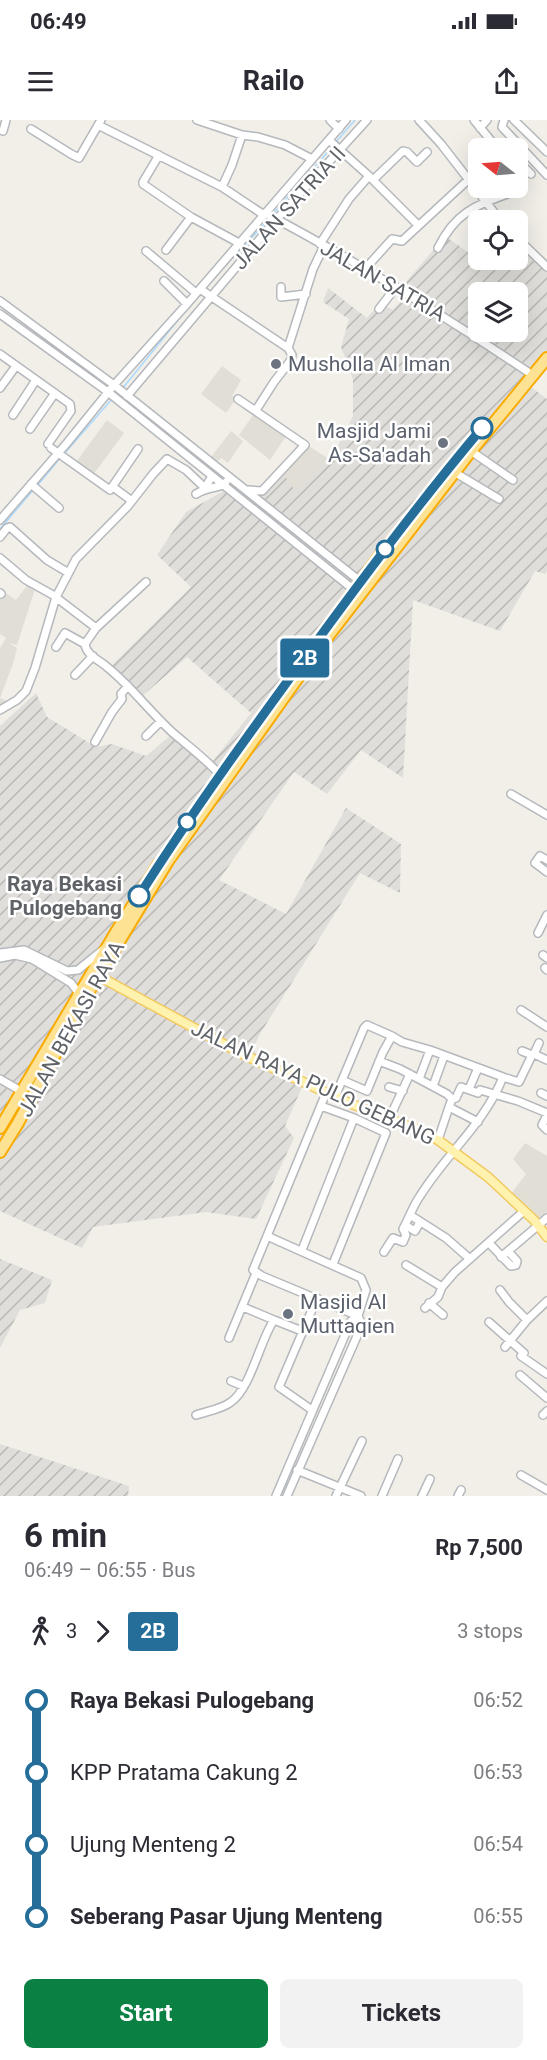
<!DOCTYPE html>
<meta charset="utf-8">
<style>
body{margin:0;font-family:Roboto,sans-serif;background:#f2f2f3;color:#2b2b33;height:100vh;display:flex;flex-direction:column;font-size:22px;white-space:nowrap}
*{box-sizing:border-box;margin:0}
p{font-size:20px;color:#7c7c81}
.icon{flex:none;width:33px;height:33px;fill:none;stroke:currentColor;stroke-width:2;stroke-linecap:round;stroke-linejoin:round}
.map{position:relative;height:1376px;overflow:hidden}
.side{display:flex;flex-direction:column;background:#fff;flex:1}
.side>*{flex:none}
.badge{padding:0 12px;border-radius:4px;font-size:21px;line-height:39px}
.needle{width:39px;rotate:287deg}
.tools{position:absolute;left:468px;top:18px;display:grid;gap:12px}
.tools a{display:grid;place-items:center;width:60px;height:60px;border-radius:9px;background:#fff;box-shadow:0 6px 24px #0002;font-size:30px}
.map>.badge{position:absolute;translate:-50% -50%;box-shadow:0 0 0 3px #fff}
.legs{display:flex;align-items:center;gap:9px;height:66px;padding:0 24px;font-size:20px}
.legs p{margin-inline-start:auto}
.headline{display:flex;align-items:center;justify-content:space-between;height:102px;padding:0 24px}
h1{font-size:33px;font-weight:700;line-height:45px}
.cta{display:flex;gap:12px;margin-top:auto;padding:12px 24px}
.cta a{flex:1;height:69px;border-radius:9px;background:#0b8043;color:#fff;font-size:24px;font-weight:700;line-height:69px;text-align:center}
.cta a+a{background:#f2f2f3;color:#2b2b33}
ul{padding:0 24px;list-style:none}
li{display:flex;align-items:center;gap:21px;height:72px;font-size:22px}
li i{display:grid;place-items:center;width:9px;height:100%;margin:0 8px;background:currentColor}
li i::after{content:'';width:15px;height:15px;margin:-8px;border:4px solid;border-radius:50%;background:#fff}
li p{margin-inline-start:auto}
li:first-child i{background:linear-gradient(#0000 50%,currentColor 0)}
li:last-child i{background:linear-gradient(currentColor 50%,#0000 0)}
.status{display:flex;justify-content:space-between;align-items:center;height:42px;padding:0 30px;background:#fff;direction:ltr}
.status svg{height:16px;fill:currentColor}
header{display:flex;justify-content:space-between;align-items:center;height:78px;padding:0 24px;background:#fff;font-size:27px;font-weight:700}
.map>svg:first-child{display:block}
.industrial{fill:url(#industrial-furrows);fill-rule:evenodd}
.education{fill:#e1ded6}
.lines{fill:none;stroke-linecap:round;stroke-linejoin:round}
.stream{stroke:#aadaff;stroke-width:1.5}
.minor-casing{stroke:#b5b8bc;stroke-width:10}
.major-casing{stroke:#f2c960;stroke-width:11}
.highway-casing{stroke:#f9ab00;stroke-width:14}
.minor{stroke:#fff;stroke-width:7}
.major{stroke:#fff2af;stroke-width:8}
.highway{stroke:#fde293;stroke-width:10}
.line-1-casing{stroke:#fff;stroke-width:14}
.line-1{stroke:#256e99;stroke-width:9}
.worship-dot{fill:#6b7280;stroke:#fff;stroke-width:2}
.stop-1-dot{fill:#fff;stroke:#256e99;stroke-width:3}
.labels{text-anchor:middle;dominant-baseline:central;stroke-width:5;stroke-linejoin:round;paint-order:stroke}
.street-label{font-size:21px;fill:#5f6368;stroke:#fff}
.worship-label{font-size:21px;fill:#5b616d;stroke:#fff;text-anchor:start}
.stop-label{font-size:21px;font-weight:bold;fill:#5f6368;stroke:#fff;text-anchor:end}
</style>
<div class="status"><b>06:49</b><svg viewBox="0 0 49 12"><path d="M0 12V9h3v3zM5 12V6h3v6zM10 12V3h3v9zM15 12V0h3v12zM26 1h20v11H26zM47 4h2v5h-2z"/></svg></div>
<header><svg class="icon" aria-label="menu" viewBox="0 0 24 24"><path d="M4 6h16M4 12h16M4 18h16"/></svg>Railo<svg class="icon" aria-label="share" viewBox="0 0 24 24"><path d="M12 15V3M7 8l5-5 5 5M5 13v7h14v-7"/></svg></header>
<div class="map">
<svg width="547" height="1376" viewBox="0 0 547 1376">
<defs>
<pattern id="industrial-furrows" width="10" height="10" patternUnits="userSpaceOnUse" patternTransform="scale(1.5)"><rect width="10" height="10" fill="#e0deda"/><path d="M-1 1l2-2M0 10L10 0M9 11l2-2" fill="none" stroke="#b9b8b5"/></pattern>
</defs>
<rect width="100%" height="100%" fill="#f1efe8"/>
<!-- industrial -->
<path class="industrial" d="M445,116L483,143L485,140H518V126L547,152V247L531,267L547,279V451L545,454L535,451L500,511L413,480L403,658L361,630L327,674L294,652L219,760L286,794L346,688L401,724L400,773L360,753L260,914L252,930L305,960L285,1006L294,1018L256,1099L206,1092L93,1107L82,1128L0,1091V606L36,573L47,597L96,627L112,624L146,636L171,615L209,646L251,593L187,537L140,578L109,548L191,467L157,435L186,392L240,362L260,376L304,323L327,339L337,327L353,296V259L341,227L349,199L323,182L328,168L367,198L380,183L393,190L407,174L401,168ZM478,172H518V212H478Z
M0,1139L52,1160L45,1183L20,1190L0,1228Z
M0,1324L129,1366L128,1376H0Z"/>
<!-- education -->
<path class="education" d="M222,246L241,260L232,276L236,279L226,293L201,274Z
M256,291L289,312L270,340L239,315Z
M107,300L124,313L93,355L76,342Z
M231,311L243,321L228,343L221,338L217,342L211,337Z
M301,321L329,339L296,372L280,349Z
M29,463L36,466L17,525L9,523L17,528L13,544L0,578L7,581L0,585V528L6,518L0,514V469L16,480Z
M525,1023L547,1036V1092L538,1100L511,1074L526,1054L513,1039Z"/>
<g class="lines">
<!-- stream -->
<path class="stream" d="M336,22L355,0
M273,94L333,26
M212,160L270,98
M122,269L191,184
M64,334L112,279
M37,366L61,337
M0,409L34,369"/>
<defs>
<path id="minor" d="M197,0L242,15L258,17L285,25L312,39
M330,0L339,9
M419,0L441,24L500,100
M474,0L497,28
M504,0L502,7L547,55
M514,0L547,32
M98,5L222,67L264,95
M480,8L487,0
M31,9L71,34L79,38L101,0
M3,11L6,0
M329,20L369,56L418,105
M159,35L143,62V64L191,97L239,123
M518,41L531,54
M373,60L403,31L407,32L417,42L427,32
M222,67L232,45L242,15
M265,93C356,141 443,195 528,252
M518,119L547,147
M320,124L349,79L369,56
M438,128C456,91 477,85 513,72
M166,130L191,97
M146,131L196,173
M365,149L392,119L402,121L468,60
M164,161L187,184
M281,167V177L306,174
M200,169L288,228L292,235L291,240L274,262L256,290
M0,181L114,265L361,462
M379,189L396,167
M0,194L108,272L354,470
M288,228L313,149L324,126
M0,234L70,284L71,291L48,324
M0,268L16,246
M127,276L276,100L367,0
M238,279L305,325L262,371L248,370
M13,295L36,260
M30,309L55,273
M51,328L110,370L138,329
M471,331L513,360
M454,352L499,379
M31,364L59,388
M113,367L132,381
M196,374C205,368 214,368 224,365L226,362
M0,400L67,323L114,265L187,184L346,0
M0,417L7,408L10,407L47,440L67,452
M0,438L26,460L53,475L96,508
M0,473L1,474
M85,524C86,535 99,540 107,547C131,566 149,591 172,612C188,626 206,639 220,655
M85,524L96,508L146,462
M56,527L65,513L85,524
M75,555L93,536
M0,590L17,580L26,571L35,548L56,477L76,439L128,386L153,354L167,339L186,350L205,368L212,356
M146,616L161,601
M95,622L112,592L122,579L121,574L128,566
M511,674L547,695
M547,740L540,736L535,743L547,752
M538,813L547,795
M0,833L24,830L67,851L78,850L104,829
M543,835L547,838
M0,838L15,835L32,839L71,863L77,871V876
M545,848L547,850
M521,890L547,907
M522,931L532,935L534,934L547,940
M534,934L539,923
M379,941L400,949L419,959L430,930
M506,958L519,962L532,935
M0,959L21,971
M419,959L447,974L452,979
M342,960L367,971L383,932L392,916
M433,966L444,936
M389,967L403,971
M469,969L478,948
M326,973L253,1150L262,1156L358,1196
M541,973L547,976
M335,977L364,908L367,905L392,916L402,922L430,930L503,957C485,1003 446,1034 420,1076C413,1086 409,1098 403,1109L406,1115L403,1122L393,1118L384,1132
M321,986L354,998L386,1013L333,1144
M547,995L542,1005L547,1010
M389,999L410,954
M478,1002L449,987L452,979L456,978L461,967L478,973L480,970L518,981L547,993
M438,1020L449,987
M410,1095L446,1118L470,1139
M405,1105L415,1111L420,1102
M267,1116L361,1158L366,1170L358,1196
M489,1123L511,1146L516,1145L517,1141L508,1131
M302,1130L354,998
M501,1137L547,1098
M406,1145L442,1167
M500,1170L509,1182L527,1200
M429,1183L443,1195
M425,1188L438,1177L442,1167L455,1152L524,1091
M274,1200L302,1211
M489,1202L524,1233L521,1236L547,1254
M229,1218L256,1153
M505,1227L527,1200L547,1181
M520,1255L547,1278
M231,1261L243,1266
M312,1290L279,1267L317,1178
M196,1295C208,1291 222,1289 231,1282C251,1268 260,1220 274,1200L243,1187
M543,1295L547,1291
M297,1350L361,1376
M521,1355L547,1370
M276,1376L351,1201L358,1196
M287,1376L361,1207V1203L358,1196
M336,1376L362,1321
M382,1376L398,1339
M422,1376L430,1359
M458,1376L461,1370"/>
<path id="major" d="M93,853L242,934L349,983L418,1010L438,1020L488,1057L534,1100L547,1117"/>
<path id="highway" d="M321,516L379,437L432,371
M0,1008L116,812L159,744
M0,1032L18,1003L92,866L168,741L319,528L471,331L547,238"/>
</defs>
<!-- minor casing -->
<use href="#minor" class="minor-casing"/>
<!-- major casing -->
<use href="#major" class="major-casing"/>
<!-- highway casing -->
<use href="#highway" class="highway-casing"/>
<!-- minor -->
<use href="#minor" class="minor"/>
<!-- major -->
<use href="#major" class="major"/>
<!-- highway -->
<use href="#highway" class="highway"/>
</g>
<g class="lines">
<defs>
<path id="line-1" d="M139,776C194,689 254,607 314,525C368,451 423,378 482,308"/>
</defs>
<!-- line-1 casing -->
<use href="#line-1" class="line-1-casing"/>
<!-- line-1 -->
<use href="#line-1" class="line-1"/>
</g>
<!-- markers -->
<g class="worship-dot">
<circle cx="276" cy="244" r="6"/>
<circle cx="443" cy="323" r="6"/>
<circle cx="288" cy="1194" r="6"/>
</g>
<g class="stop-1-dot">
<circle cx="482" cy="308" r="10"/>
<circle cx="385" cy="429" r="8"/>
<circle cx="187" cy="702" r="8"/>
<circle cx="139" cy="776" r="10"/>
</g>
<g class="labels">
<!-- street labels -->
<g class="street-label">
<text transform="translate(289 88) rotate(-48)">JALAN SATRIA II</text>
<text transform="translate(383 161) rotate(30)">JALAN SATRIA</text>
<text transform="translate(71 909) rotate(-61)">JALAN BEKASI RAYA</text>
<text transform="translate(313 963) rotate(25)">JALAN RAYA PULO GEBANG</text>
</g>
<!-- worship labels -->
<g class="worship-label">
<text x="288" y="244">Musholla Al Iman</text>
<text x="431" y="311" text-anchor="end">Masjid Jami<tspan x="431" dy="24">As-Sa'adah</tspan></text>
<text x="300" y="1182">Masjid Al<tspan x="300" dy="24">Muttaqien</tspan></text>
</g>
<!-- stop labels -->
<g class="stop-label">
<text x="122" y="764">Raya Bekasi<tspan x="122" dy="24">Pulogebang</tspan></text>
</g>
</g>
</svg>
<div class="tools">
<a><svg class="needle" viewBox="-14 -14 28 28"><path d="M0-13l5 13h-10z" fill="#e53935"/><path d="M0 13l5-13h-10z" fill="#7c7c81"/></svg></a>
<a><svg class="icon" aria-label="locate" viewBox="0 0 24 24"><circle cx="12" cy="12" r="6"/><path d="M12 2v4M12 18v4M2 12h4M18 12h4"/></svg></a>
<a><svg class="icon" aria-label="layers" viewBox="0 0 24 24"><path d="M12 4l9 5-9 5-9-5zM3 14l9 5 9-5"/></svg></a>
</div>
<b class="badge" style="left:305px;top:538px;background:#256e99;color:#fff">2B</b>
</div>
<section class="side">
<div class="headline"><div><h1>6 min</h1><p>06:49 – 06:55 · Bus</p></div><b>Rp 7,500</b></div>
<div class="legs"><svg class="icon" aria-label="walk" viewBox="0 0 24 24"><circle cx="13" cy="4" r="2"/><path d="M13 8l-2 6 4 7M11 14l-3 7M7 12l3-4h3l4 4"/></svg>3<svg class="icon" aria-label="forward" viewBox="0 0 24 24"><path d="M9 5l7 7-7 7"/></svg><b class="badge" style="background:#256e99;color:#fff">2B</b><p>3 stops</p></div>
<ul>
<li><i style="color:#256e99"></i><b>Raya Bekasi Pulogebang</b><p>06:52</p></li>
<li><i style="color:#256e99"></i><span>KPP Pratama Cakung 2</span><p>06:53</p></li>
<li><i style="color:#256e99"></i><span>Ujung Menteng 2</span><p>06:54</p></li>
<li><i style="color:#256e99"></i><b>Seberang Pasar Ujung Menteng</b><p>06:55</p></li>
</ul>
<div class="cta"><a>Start</a><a>Tickets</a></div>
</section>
